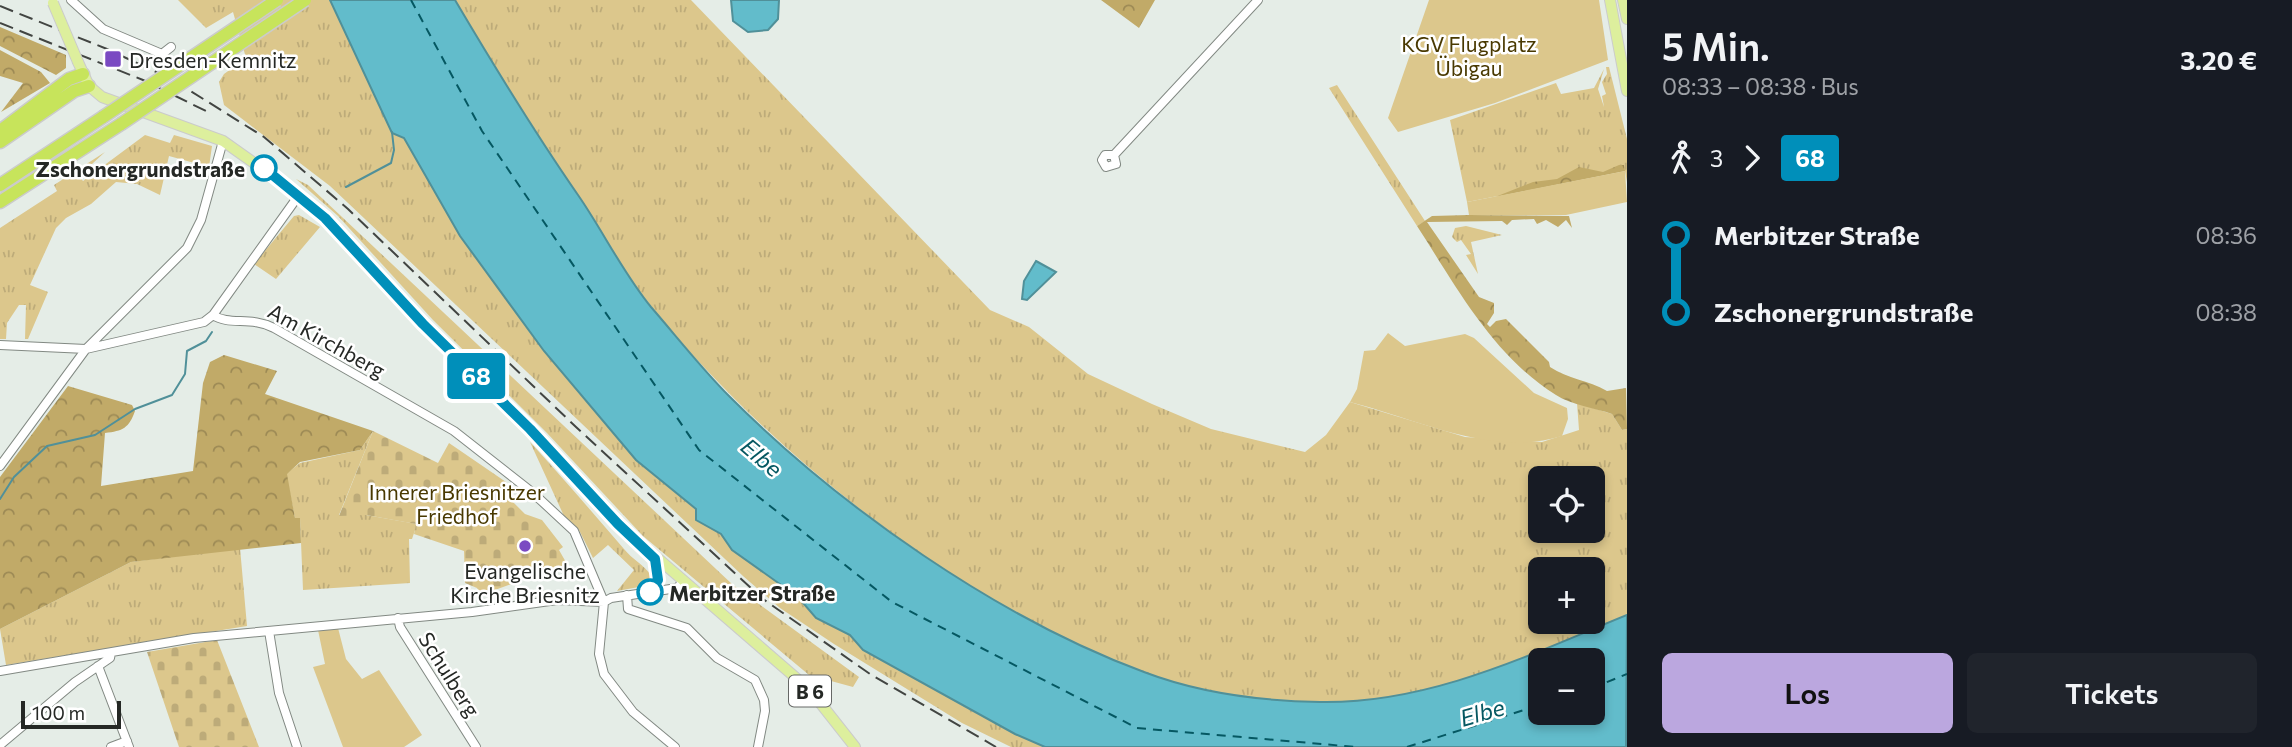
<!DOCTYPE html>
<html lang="de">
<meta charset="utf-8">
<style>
body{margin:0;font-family:Commissioner,sans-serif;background:#20242c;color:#f1f3f6;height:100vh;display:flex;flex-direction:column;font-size:26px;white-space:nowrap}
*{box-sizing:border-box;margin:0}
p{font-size:23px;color:#9ea1a6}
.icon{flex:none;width:38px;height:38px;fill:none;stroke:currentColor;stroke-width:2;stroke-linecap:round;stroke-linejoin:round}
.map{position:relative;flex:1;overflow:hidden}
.drawer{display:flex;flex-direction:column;background:#171b24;width:665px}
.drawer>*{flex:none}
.badge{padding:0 14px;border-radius:5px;font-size:24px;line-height:46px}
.controls{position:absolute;left:1528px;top:466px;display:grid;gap:14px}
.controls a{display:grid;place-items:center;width:77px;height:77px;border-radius:10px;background:#171b24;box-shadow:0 4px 10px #0003;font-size:35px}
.scale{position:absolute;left:21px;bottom:18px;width:100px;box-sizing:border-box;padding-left:7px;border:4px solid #252825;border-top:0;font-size:19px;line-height:24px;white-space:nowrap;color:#252825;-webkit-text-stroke:5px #fff;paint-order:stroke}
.map>.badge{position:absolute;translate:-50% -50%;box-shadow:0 0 0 4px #fff}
.legs{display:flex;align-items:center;gap:10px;height:77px;padding:0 35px;font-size:23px}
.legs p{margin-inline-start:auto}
.head{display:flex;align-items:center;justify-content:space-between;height:119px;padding:0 35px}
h1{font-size:38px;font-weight:600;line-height:52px}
.cta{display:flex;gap:14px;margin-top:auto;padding:14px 35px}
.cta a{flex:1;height:80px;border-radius:10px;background:#bba7df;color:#111;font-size:28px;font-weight:600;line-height:80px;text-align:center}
.cta a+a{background:#20242c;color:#f1f3f6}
ul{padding:0 35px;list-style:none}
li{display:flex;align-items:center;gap:24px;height:77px;font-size:26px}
li i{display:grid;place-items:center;width:10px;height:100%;margin:0 9px;background:currentColor}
li i::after{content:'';width:18px;height:18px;margin:-9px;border:5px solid;border-radius:50%;background:#171b24}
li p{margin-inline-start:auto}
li:first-child i{background:linear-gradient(#0000 50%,currentColor 0)}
li:last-child i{background:linear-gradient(currentColor 50%,#0000 0)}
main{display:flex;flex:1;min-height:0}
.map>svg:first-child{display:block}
.grass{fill:url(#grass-tufts);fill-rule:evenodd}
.forest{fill:url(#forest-crowns)}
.cemetery{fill:url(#cemetery-stones)}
.garden{fill:#dcc78c}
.water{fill:#62bccb;stroke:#509099;stroke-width:2;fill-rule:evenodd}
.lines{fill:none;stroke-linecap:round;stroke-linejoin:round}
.stream{stroke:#509099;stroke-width:2}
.ferry{stroke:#055862;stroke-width:2;stroke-dasharray:9 7;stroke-linecap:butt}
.minor-casing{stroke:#828983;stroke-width:10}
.major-casing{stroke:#cbcbcb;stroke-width:12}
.highway-casing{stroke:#cbcbcb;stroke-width:15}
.minor{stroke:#fff;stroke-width:8}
.major{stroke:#ddef9d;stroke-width:10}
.highway{stroke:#c7e45b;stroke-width:12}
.rail{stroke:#424542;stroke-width:2;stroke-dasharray:14 7;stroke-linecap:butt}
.major-bridge-casing{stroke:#cbcbcb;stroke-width:12;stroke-linecap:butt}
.highway-bridge-casing{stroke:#cbcbcb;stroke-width:15;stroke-linecap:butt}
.major-bridge{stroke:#ddef9d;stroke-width:10}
.highway-bridge{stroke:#c7e45b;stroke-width:12}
.line-1-casing{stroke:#fff;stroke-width:16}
.line-1{stroke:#008fba;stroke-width:10}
.poi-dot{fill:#7a4ac2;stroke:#fff;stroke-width:2.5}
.stop-1-dot{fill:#fff;stroke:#008fba;stroke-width:3.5}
.labels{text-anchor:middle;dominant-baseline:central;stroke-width:5;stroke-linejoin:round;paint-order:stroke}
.shield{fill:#fff;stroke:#666866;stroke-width:2}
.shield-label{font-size:19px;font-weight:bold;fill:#252825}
.park-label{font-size:21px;fill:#493901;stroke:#fff}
.poi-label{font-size:21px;fill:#252825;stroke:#fff;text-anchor:start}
.stop-label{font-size:21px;font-weight:bold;fill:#252825;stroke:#fff;text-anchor:end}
.street-label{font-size:21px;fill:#252825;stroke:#fff}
.water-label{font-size:23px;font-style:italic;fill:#055862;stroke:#fff}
</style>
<main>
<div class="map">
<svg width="1627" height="747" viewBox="0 0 1627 747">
<defs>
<pattern id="grass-tufts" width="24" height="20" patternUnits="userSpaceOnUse" patternTransform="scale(1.75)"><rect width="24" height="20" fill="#dcc78c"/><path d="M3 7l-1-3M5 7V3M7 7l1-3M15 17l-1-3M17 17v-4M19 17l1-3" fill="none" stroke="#bdab79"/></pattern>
<pattern id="forest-crowns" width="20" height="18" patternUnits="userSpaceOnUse" patternTransform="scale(1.75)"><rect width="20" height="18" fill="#c1aa68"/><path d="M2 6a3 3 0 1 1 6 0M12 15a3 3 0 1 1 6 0" fill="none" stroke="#9d8a55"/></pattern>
<pattern id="cemetery-stones" width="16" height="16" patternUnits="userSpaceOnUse" patternTransform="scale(1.75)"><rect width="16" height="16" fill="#dcc78c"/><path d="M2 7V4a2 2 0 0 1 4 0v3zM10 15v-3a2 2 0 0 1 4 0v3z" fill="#bdab79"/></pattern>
</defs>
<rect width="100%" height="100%" fill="#e5ede7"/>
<!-- grass -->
<path class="grass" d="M178,0H330L392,133L404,138L460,236L544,351L636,460L696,509V520L721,534L732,550L798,597L816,618L850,635L863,650L1015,734L1045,747H1011L962,723L834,644L780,608L743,576L330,186L224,105L219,82L224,74L246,58L233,12L206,28Z
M455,0H691L990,310L1029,327L1088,374L1152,404L1211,429L1305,452L1326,435L1350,402L1465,437L1542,442L1579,430L1577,403L1612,414L1622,430L1627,429V615C1529,655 1429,704 1320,702C1262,701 1199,693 1144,672C958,602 776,459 651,307C623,272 602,231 577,195C535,134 494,66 455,0ZM1540,478H1592V530H1540ZM1540,569H1592V621H1540Z
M1606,67H1609L1627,139V182L1625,171L1467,202L1450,120L1556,83L1561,94L1594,88L1604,69L1598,89L1604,107L1602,96L1606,94L1602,82L1607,74Z
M1337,85L1425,221L1417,226L1329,88Z
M145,135L170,143L174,135L212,146L209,167L169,156L160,195L137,184L116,182L91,204L66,218L56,228L30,285L48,292L28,339H25L26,305H19L7,323L6,339H0V228L57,191L54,185L105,152L79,176L83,181Z
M296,179L308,185L733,585L859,677L853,687L809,675L643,536L547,433L433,320L338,216Z
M299,215L320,227L276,279L254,264L294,216Z
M1466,226L1502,235L1471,242L1478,274L1466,255L1471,254L1461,240L1457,242L1452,237L1455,228Z
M373,431L339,515H366L417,524L412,539H409L410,583L303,590L300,518H295L286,474L300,463L360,450Z
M530,442C562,477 593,513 624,549C632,559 644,565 651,575L650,582L639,587L617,591L634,570L608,545L593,558L579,530L564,516Z
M240,548L247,626L6,665L0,629L131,562Z"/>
<!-- forest -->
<path class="forest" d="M1101,0H1155L1139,28Z
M0,27L66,55V68L56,75L0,46Z
M0,50L41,72L50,83L1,112L23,83L0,76Z
M1619,165H1624L1625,171L1495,197L1533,182L1557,179L1579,167L1603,172Z
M1469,215L1569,216L1572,228L1566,220L1558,227L1546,220L1537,224L1534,219L1512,220L1507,225L1502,221L1427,222L1479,297L1494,303V313L1487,324L1490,327L1496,321L1506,319L1549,362L1550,367C1568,379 1588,380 1607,391L1626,388L1627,429L1622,430L1612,414C1595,408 1571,405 1556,395C1493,356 1456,286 1417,226L1432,216Z
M224,355L277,371L265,394L373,431L360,450L300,462L287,474L295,518H300L301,543L131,562L0,629V477L68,386L132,405L135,411C129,428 123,431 105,433L101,486L193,471L203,383L210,362Z"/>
<!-- cemetery -->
<path class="cemetery" d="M373,431L438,463L449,443L506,482L512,501L525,514L542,520L563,547L559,550L567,564L481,595L477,588L465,583L464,551L414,534L416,524L366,515L339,516Z
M217,640L259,747H179L147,652Z"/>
<!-- garden -->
<path class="garden" d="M1429,0H1599L1608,60L1495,103L1398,132L1388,118Z
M1625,171L1627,202L1566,215H1469L1467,202Z
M1388,333L1405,346L1465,334L1474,338L1534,393L1567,408L1568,419L1562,436C1493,458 1417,419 1350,402L1357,389L1364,351L1375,350Z
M338,628L346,659L362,679L379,670L422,735L404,747H343L313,667L325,664L318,630Z"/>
<!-- water -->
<path class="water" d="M330,0H455C494,66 535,133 578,195C603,231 623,273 651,307C677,337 702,369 730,397C840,507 998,618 1144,672C1199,693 1262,701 1320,702C1429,704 1529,655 1627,615L1626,747H1045L1015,734L863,650L850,635L816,618L798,597L732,550L721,534L696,520V509L636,460L544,351L460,236L404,138L392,133ZM1540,660H1592V712H1540Z
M731,0H779L778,19L768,30L748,32L733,21Z
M1036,261L1056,272L1027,300L1022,299L1024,281Z"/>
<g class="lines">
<!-- stream -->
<path class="stream" d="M346,187L391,163L394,150L392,132
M0,499L14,477L47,446L95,435L135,409L172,395L185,374L187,351L206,341L212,332"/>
<!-- ferry -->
<path class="ferry" d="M411,0L482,131L699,450L892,602L1137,728L1356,747
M1592,688L1627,674
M1407,747L1540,705"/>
<defs>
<path id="minor" d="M71,0L103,29L162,54L171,47
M1114,155L1116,164L1106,167L1102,160L1105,155H1114L1258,0
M213,315C229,326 251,316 274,328L454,431L533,493L574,531L604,602L599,654L604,674L633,712L675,747
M0,345L86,349L204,322L213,315L299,195
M0,466L86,349L187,248L201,220L223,141
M649,591L658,580L655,559
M627,595L628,609L687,628L717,658L755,680L764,700L765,711L758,747
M398,618L400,627L476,747
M269,631L279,693L297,747
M98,666L129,747
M0,671L194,638L472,612L557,600L604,602L611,598L677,588L683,582
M0,745L75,682L110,658L111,653
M111,747L127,741"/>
<path id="major" d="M1610,0L1627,91
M1623,0L1627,19
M78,62L89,86L102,97L223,141L299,195L339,233L423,324L530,428L618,524L810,690L855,747"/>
<path id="highway" d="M0,131L69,79L83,74
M0,142L74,91L89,86
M0,185L103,117
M0,202L121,124"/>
</defs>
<!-- minor casing -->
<use href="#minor" class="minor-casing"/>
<!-- major casing -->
<use href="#major" class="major-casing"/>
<!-- highway casing -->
<use href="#highway" class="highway-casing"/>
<!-- minor -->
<use href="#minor" class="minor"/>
<!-- major -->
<use href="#major" class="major"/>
<!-- highway -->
<use href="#highway" class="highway"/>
<!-- rail -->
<path class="rail" d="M0,6L107,49L173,80L264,137L348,209L576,427L763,599L870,674L996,747
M0,23L143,80L212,114"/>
<defs>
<path id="major-bridge" d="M53,3L78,62"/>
<path id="highway-bridge" d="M103,117L277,0
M121,124L305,0"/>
</defs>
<!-- major-bridge casing -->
<use href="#major-bridge" class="major-bridge-casing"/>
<!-- highway-bridge casing -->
<use href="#highway-bridge" class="highway-bridge-casing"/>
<!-- major-bridge -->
<use href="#major-bridge" class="major-bridge"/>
<!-- highway-bridge -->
<use href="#highway-bridge" class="highway-bridge"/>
</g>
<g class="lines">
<defs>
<path id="line-1" d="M264,168L325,218L423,324L530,429L618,524L655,559L658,580L648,592H650"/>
</defs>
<!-- line-1 casing -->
<use href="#line-1" class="line-1-casing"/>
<!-- line-1 -->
<use href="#line-1" class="line-1"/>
</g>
<!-- markers -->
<g class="poi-dot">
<rect x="104" y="50" width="18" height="18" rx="3.5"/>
<circle cx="525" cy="546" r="7"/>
</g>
<g class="stop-1-dot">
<circle cx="264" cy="168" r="12"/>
<circle cx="650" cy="592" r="12"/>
</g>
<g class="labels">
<!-- shield labels -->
<rect class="shield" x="789" y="675.5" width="42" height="31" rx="5"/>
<g class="shield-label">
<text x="810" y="691">B 6</text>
</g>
<!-- park labels -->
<g class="park-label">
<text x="1469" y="43">KGV Flugplatz<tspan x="1469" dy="24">Übigau</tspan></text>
<text x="457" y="491">Innerer Briesnitzer<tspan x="457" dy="24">Friedhof</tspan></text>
</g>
<!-- poi labels -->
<g class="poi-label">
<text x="129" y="59">Dresden-Kemnitz</text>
<text x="525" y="570" text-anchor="middle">Evangelische<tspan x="525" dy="24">Kirche Briesnitz</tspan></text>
</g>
<!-- stop labels -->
<g class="stop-label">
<text x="245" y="168">Zschonergrundstraße</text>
<text x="669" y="592" text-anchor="start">Merbitzer Straße</text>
</g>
<!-- street labels -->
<g class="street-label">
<text transform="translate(327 340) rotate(29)">Am Kirchberg</text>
<text transform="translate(450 674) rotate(58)">Schulberg</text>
</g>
<!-- water labels -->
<g class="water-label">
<text transform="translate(762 457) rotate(40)">Elbe</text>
<text transform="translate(1482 712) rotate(-16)">Elbe</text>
</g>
</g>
</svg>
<div class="controls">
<a><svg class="icon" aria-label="locate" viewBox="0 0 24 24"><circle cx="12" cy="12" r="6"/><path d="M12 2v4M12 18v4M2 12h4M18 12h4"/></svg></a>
<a>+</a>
<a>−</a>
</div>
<div class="scale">100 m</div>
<b class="badge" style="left:476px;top:376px;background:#008fba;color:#fff">68</b>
</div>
<section class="drawer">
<div class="head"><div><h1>5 Min.</h1><p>08:33 – 08:38 · Bus</p></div><b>3.20 €</b></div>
<div class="legs"><svg class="icon" aria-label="walk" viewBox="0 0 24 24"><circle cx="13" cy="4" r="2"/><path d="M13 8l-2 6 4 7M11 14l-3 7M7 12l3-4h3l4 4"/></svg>3<svg class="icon" aria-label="forward" viewBox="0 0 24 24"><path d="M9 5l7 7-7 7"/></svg><b class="badge" style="background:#008fba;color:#fff">68</b></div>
<ul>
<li><i style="color:#008fba"></i><b>Merbitzer Straße</b><p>08:36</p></li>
<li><i style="color:#008fba"></i><b>Zschonergrundstraße</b><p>08:38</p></li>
</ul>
<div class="cta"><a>Los</a><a>Tickets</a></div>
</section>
</main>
